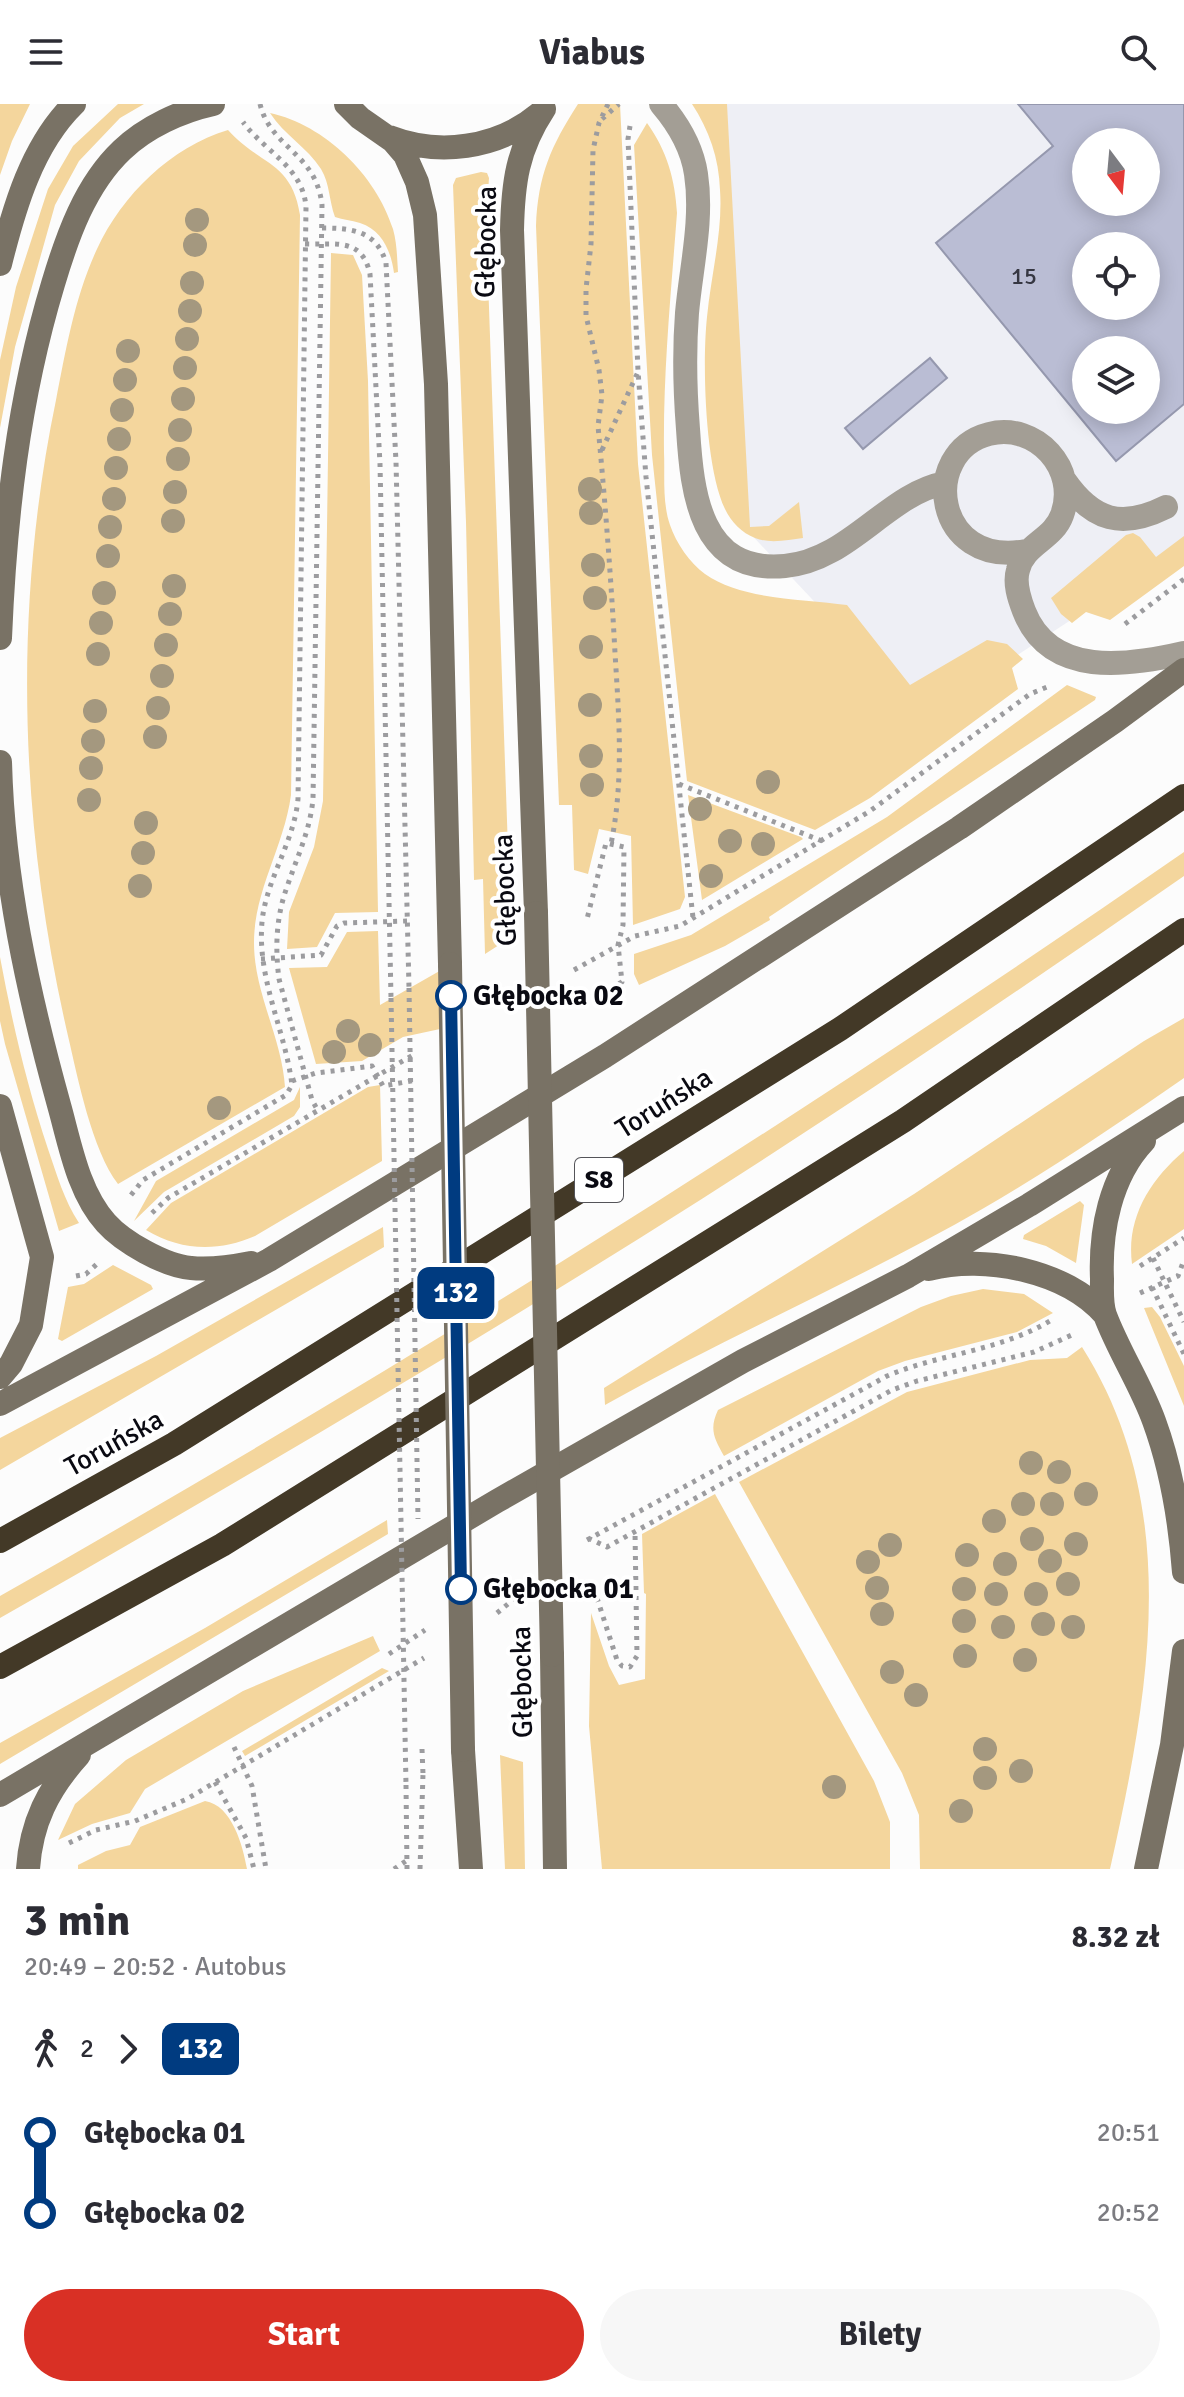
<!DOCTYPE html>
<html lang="pl">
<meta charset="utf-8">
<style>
body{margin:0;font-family:Signika,sans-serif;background:#f7f7f7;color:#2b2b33;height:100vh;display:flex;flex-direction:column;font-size:30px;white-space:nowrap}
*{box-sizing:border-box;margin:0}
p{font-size:26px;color:#7c7c81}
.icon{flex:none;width:44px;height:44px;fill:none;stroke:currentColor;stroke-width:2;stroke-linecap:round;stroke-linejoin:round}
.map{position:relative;height:1765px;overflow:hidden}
.side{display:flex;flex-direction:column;background:#fff;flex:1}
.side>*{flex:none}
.badge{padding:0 16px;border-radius:12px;font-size:28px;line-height:52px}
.needle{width:52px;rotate:164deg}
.tools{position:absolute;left:1072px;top:24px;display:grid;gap:16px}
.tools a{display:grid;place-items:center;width:88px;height:88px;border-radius:50%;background:#fff;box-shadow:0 4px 20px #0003;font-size:40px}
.map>.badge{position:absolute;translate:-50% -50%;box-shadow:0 0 0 4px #fff}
.legs{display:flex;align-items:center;gap:12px;height:88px;padding:0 24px;font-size:26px}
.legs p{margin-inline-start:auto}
.head{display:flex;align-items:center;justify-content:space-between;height:136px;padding:0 24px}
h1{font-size:44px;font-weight:700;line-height:60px}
.primary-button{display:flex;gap:16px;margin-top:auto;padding:16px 24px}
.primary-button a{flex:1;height:92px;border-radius:48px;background:#d93025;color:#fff;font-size:32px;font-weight:700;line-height:92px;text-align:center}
.primary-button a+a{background:#f7f7f7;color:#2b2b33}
ul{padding:0 24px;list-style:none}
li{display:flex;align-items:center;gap:28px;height:80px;font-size:30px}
li i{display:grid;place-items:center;width:12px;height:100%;margin:0 10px;background:currentColor}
li i::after{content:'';width:20px;height:20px;margin:-10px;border:6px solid;border-radius:50%;background:#fff}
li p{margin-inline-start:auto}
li:first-child i{background:linear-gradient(#0000 50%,currentColor 0)}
li:last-child i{background:linear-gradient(currentColor 50%,#0000 0)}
header{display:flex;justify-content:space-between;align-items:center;height:104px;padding:0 24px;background:#fff;font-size:36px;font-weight:700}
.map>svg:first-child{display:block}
.built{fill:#eeeff5;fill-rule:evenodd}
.green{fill:#f4d69d}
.building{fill:#babdd4;stroke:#9598ae;stroke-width:2;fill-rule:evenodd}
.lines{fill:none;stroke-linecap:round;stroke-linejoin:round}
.path{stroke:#9c9c9f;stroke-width:5;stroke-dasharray:4 6;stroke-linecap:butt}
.lane{stroke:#a39e95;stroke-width:24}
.secondary{stroke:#797265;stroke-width:24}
.highway{stroke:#433927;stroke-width:24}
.path-bridge{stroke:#9c9c9f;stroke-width:5;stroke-dasharray:4 6;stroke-linecap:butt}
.secondary-bridge{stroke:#797265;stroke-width:24}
.tree{fill:#a4987f}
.line-1-casing{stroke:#fff;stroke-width:18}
.line-1{stroke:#003b80;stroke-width:12}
.stop-1-dot{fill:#fff;stroke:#003b80;stroke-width:4}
.labels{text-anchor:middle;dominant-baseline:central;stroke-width:8;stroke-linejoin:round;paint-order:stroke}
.number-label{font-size:24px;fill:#363742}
.shield{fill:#fff;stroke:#545459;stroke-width:2}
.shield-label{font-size:26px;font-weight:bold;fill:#0a0a12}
.street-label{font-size:28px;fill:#0a0a12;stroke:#fff}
.stop-label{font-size:28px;font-weight:bold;fill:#0a0a12;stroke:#fff;text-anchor:start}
</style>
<header><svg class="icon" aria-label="menu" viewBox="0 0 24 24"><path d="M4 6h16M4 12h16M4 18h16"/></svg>Viabus<svg class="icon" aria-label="search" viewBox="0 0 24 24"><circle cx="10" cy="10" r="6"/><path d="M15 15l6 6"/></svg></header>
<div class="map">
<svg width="1184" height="1765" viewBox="0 0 1184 1765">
<rect width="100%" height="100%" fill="#fcfcfc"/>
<!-- built -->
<path class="built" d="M722,0H1184V438L1109,491L923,613L745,424ZM1086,38H1146V98H1086ZM1086,142H1146V202H1086ZM1086,246H1146V306H1086Z"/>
<!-- green -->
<path class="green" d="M0,0H30L12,37L0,71Z
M118,0H144L120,14L79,57L55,101L15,243L0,324V256L16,183L48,85L73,42Z
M578,0H620L638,360L685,793L680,805L633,821L631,732L599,725L588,770L574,766L572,701H559L536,122C538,71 551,42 578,0Z
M692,0H727L750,423L769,422L799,398L803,434C788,436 770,440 755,434C742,429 731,418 725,405C705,363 702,260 707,213C711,171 723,127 720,86C719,54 709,26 692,0Z
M270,9C325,21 376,71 393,125C397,139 397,153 398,168L394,169C391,147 382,126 360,119C351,116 343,116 335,113C329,97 330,80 321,65C307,43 284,31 270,9Z
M647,19C667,47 675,75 677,109C671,189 663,268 664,348C665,371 662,398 670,421C676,439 690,459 705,470C741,496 804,495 847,501L910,581L987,536L1007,540L1023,555L1012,564L1018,585L870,694L815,726L687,677L652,351L634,41Z
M228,26C259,61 292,57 300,111L291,691C284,743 254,786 254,839C254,889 282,934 285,983L118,1080C92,1046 78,975 68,932C20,723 12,508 56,296C66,245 75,192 97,145C122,91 171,43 228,26Z
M481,68L487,69L489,74L486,118L508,745L498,746L499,841L485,850L483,775L474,776L466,418L453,81L456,74Z
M331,149L353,151L362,171L368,277L378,808L335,809L317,843L287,845L289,808L314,743L323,697Z
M1133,429L1140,433L1156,453L1184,432V462L1110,516L1086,508L1072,519L1061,510L1051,494L1126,431Z
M1067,581L1096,593L1095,596L769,813L770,816L725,842L639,881L634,870V850L691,831L887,713Z
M688,691L801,733L803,735L702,796Z
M1184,748V772C1005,896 825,1018 640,1134C430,1265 216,1391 0,1514V1492C406,1262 800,1014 1184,748Z
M378,827L380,901L457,857L440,925L403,933L362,957L316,960L289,864L327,863L347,828Z
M0,853C12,918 27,982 48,1045C57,1071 64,1096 79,1119L59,1127L5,940L0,917Z
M1184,914V974C1119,1019 1053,1064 984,1104C861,1175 729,1231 605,1301L604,1284L914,1090L1144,937Z
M380,981L382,1057L255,1132C218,1148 181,1147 146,1126L171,1099L368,983Z
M300,983V1003L294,1012L164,1088L134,1117L156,1077L294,996Z
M1184,1047V1125L1132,1160C1126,1114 1150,1076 1184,1047Z
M1080,1097L1084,1101L1076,1159L1046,1142L1023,1135L1024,1131Z
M383,1123L384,1143L0,1366V1334L156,1252Z
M113,1161L151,1181L153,1185L62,1237L58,1235L68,1183L84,1180Z
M983,1185L1024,1190L1053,1209L1017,1228L905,1257L878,1267L724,1352C714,1334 709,1325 718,1306L921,1203L951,1192Z
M1152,1203L1160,1213L1184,1262V1302L1144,1204Z
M1082,1243C1184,1404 1149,1590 1110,1765H920L919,1711L902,1669L739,1378L907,1288L1030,1256L1067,1254Z
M715,1390L874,1677L890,1718V1765H602L589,1622L591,1509L609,1562L619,1581L645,1575L646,1490L644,1489L642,1430Z
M387,1416L388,1430L0,1660V1639L205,1524Z
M373,1532L380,1547L145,1685L130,1709L92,1720L58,1736L75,1700L126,1656L243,1587Z
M382,1564L389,1567L245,1652L242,1647Z
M500,1651L523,1658L525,1765H505Z
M205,1697C232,1701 243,1742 247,1765H78V1761L106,1747L130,1741L140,1723Z"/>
<!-- building -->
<path class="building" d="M1018,0H1184V300L1116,357L936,139L1053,42ZM1086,38H1146V98H1086ZM1086,142H1146V202H1086ZM1086,246H1146V306H1086Z
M930,254L947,274L863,345L845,324Z"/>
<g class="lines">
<!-- path -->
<path class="path" d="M260,0C271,45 316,48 322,101L313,695C310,727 297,753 287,783C276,813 275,844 279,875L312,996L317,1005
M608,0L599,19L593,46L591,140L586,185V212L599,266L602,291L598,322C605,397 611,473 615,549C619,614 624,676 611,740
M602,15L619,0
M630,22L628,35L638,267L646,373L693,814
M322,124C352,124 377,127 386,159L396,358L409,884
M305,140C336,141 362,133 370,170L380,360L391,894
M602,346L638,268
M1125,520L1184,475
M679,680L822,737
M261,855L321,851L337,822L344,819L407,817
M574,866L635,832L680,822L693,814L870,707L1030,590L1047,583
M574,902L622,878L618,841L623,821L624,743L606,739L587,815
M292,977L316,969L372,962L383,982L417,976
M131,1091L143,1076L286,991L292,981C285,925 257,876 262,818C266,775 294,739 298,695L306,103C303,63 265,48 243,18
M152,1109L168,1094L413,951
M1153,1154L1184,1218
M1140,1162L1184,1134
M76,1172L86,1170L98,1159
M1152,1183L1184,1250
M1140,1189L1178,1172L1184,1156
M588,1434L607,1443L892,1286L917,1277L1034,1248L1074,1230
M587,1436L887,1272C941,1249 1002,1247 1053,1215
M597,1494L617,1556L622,1562L630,1563L637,1552L635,1428
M497,1509L514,1495
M389,1550L425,1526
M234,1643L252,1682L266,1765
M215,1678L246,1734L254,1765
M406,1681L407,1765
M69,1739L96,1726L135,1717L187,1695L424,1554
M394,1765L406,1757
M420,1765L423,1670"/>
<!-- lane -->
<path class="lane" d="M661,0C679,21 692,43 696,70C703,116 691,164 687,209C684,248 685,287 688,325C692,389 700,470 785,462C850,456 887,390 945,379
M1065,377C1093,417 1122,425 1166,403
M1026,447C934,464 919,348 989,330C1036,318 1079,365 1062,411C1053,436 1024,440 1018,466C1014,479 1019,494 1024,507C1050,574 1128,562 1184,549"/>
<!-- secondary -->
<path class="secondary" d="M346,0L360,14L393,37L405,51L417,78L425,111L436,280L450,860
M389,33C438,52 497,45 539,10
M0,160C14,104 32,41 74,0
M0,534C5,414 18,296 53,180C67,133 85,81 122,46C146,23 181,7 213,0
M0,658C3,775 28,889 59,1001C70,1040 78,1088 106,1119C123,1138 165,1162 191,1164C211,1166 231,1163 251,1159
M536,809L512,126C513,79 517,46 544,5
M0,1002L42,1153L31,1221L11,1260L0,1273
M1144,1037C1110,1073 1100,1127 1102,1175C1102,1187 1101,1200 1105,1211C1119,1248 1141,1281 1154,1317C1172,1366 1180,1416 1184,1468
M929,1165C984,1150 1067,1167 1105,1211
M0,1300L269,1156L605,952L959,724L1115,617L1184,566
M552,1551L555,1765
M463,1646L471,1765
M0,1691L497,1397L743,1257L908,1172L1029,1101L1184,1004
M28,1765C31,1719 48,1685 79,1651
M1146,1765L1172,1641L1184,1547"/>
<!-- highway -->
<path class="highway" d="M0,1437L174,1340L840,925L1184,692
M0,1563L222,1441L903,1017L1184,826"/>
<!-- path-bridge -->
<path class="path-bridge" d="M409,884L418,1415
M391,894L406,1681
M422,1645L423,1670"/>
<!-- secondary-bridge -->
<path class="secondary-bridge" d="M536,809L552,1551
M450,860L463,1646"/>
</g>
<!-- trees -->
<g class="tree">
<circle cx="197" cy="116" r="12"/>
<circle cx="195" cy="141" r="12"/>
<circle cx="192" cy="179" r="12"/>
<circle cx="190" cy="207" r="12"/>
<circle cx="187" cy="235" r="12"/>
<circle cx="128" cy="247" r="12"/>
<circle cx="185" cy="264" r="12"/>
<circle cx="125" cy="276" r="12"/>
<circle cx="183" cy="295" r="12"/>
<circle cx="122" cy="306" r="12"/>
<circle cx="180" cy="326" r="12"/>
<circle cx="119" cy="335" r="12"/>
<circle cx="178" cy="355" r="12"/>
<circle cx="116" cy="364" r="12"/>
<circle cx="590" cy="385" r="12"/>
<circle cx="175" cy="388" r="12"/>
<circle cx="114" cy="395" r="12"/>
<circle cx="591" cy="409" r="12"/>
<circle cx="173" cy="417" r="12"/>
<circle cx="110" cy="423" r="12"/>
<circle cx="108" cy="452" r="12"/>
<circle cx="593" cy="461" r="12"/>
<circle cx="174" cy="482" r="12"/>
<circle cx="104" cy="489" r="12"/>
<circle cx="595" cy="494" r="12"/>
<circle cx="170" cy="510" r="12"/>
<circle cx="101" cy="519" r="12"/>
<circle cx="166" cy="541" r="12"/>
<circle cx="591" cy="543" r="12"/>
<circle cx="98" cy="550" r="12"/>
<circle cx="162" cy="572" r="12"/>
<circle cx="590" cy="601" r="12"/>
<circle cx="158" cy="604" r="12"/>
<circle cx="95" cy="607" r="12"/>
<circle cx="155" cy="633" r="12"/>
<circle cx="93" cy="637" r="12"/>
<circle cx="591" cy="652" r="12"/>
<circle cx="91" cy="664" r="12"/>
<circle cx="768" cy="678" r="12"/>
<circle cx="592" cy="681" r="12"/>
<circle cx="89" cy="696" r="12"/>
<circle cx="700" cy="705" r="12"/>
<circle cx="146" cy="719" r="12"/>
<circle cx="730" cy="737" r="12"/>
<circle cx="763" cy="740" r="12"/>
<circle cx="143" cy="749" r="12"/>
<circle cx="711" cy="772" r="12"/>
<circle cx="140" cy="782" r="12"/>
<circle cx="348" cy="927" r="12"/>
<circle cx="370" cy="941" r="12"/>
<circle cx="334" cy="948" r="12"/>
<circle cx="219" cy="1004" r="12"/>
<circle cx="1031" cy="1359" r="12"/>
<circle cx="1059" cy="1368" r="12"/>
<circle cx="1086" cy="1390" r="12"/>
<circle cx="1023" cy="1400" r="12"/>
<circle cx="1052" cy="1400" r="12"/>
<circle cx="994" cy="1417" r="12"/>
<circle cx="1032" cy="1435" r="12"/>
<circle cx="1076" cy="1440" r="12"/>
<circle cx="890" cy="1441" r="12"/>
<circle cx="967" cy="1451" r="12"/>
<circle cx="1050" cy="1457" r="12"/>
<circle cx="868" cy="1458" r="12"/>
<circle cx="1005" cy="1460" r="12"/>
<circle cx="1068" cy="1480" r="12"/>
<circle cx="877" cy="1484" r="12"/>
<circle cx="964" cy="1485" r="12"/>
<circle cx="996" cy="1490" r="12"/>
<circle cx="1036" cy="1490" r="12"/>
<circle cx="882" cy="1510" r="12"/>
<circle cx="964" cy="1517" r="12"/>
<circle cx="1043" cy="1520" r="12"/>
<circle cx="1003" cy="1523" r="12"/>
<circle cx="1073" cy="1523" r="12"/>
<circle cx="965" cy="1552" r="12"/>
<circle cx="1025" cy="1556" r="12"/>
<circle cx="892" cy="1568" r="12"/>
<circle cx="916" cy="1591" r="12"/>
<circle cx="985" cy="1645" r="12"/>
<circle cx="1021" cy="1667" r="12"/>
<circle cx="985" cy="1674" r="12"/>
<circle cx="834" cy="1683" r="12"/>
<circle cx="961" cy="1707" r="12"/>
</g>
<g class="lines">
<defs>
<path id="line-1" d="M451,892L461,1485"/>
</defs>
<!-- line-1 casing -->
<use href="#line-1" class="line-1-casing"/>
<!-- line-1 -->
<use href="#line-1" class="line-1"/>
</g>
<!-- markers -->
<g class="stop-1-dot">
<circle cx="451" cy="892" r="14"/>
<circle cx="461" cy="1485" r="14"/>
</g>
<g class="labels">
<!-- number labels -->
<g class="number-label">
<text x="1024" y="172">15</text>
</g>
<!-- shield labels -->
<rect class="shield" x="575" y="1054" width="48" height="44" rx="6"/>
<g class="shield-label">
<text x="599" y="1076">S8</text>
</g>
<!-- street labels -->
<g class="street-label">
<text transform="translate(486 138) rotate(-89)">Głębocka</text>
<text transform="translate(505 786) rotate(-92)">Głębocka</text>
<text transform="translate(664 999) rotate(-32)">Toruńska</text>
<text transform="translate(114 1339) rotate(-29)">Toruńska</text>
<text transform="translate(522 1578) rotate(-91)">Głębocka</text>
</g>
<!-- stop labels -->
<g class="stop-label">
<text x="473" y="892">Głębocka 02</text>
<text x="483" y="1485">Głębocka 01</text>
</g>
</g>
</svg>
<div class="tools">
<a><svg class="needle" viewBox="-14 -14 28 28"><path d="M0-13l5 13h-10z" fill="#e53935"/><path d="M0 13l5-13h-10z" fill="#7c7c81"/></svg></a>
<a><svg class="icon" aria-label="locate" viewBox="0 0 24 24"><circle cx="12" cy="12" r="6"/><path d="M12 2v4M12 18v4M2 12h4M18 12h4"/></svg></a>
<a><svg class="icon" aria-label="layers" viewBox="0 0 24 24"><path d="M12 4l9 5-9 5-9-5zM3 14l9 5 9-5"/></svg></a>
</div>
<b class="badge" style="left:456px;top:1189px;background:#003b80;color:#fff">132</b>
</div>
<section class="side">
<div class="head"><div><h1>3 min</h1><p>20:49 – 20:52 · Autobus</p></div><b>8.32 zł</b></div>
<div class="legs"><svg class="icon" aria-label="walk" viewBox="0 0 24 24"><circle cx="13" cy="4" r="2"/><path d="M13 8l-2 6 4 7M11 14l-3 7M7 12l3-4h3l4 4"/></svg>2<svg class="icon" aria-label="forward" viewBox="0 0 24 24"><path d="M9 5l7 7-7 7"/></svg><b class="badge" style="background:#003b80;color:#fff">132</b></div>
<ul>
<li><i style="color:#003b80"></i><b>Głębocka 01</b><p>20:51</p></li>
<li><i style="color:#003b80"></i><b>Głębocka 02</b><p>20:52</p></li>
</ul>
<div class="primary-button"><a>Start</a><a>Bilety</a></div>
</section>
